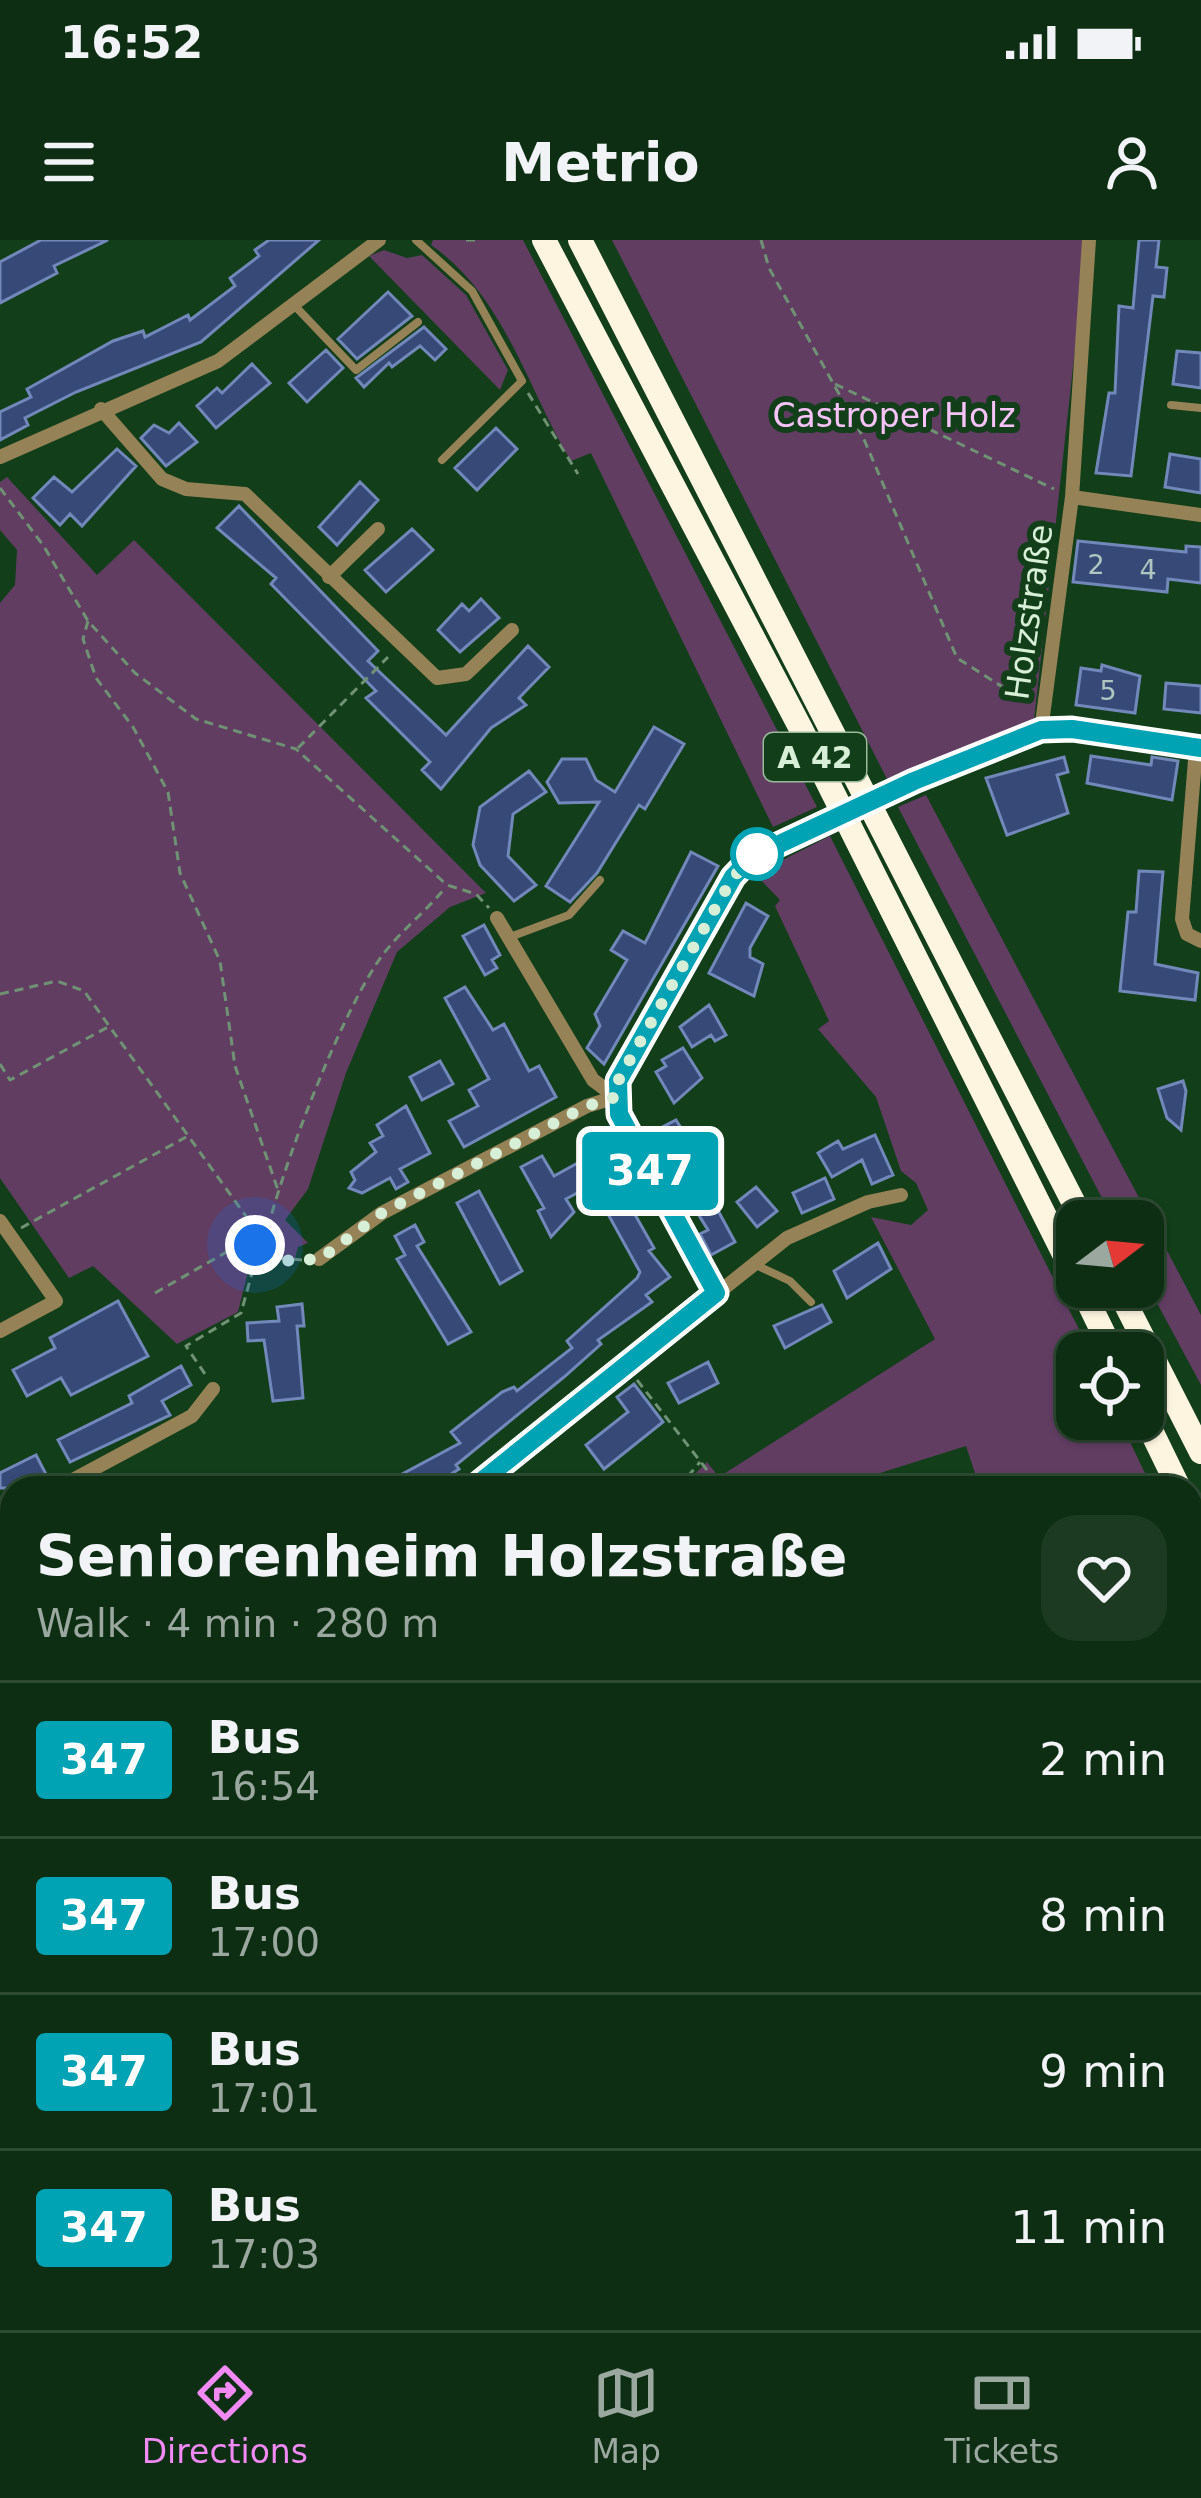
<!DOCTYPE html>
<meta charset="utf-8">
<style>
body{margin:0;font-family:"DejaVu Sans",sans-serif;background:#1c3a21;color:#f1f3f6;height:100vh;display:flex;flex-direction:column;font-size:45px;white-space:nowrap}
*{box-sizing:border-box;margin:0}
p{font-size:39px;color:#9ba8a0}
.icon{flex:none;width:66px;height:66px;fill:none;stroke:currentColor;stroke-width:2;stroke-linecap:round;stroke-linejoin:round}
.map{position:relative;flex:1;overflow:hidden}
.sheet{position:absolute;left:0px;top:1236px;width:1203px;height:855px;display:flex;flex-direction:column;background:#0e2e13;border-radius:36px 36px 0 0;box-shadow:0 3px 9px #0004,0 0 0 3px #2e4a33}
.sheet>*{flex:none}
.badge{padding:0 24px;border-radius:9px;font-size:42px;line-height:78px}
.needle{width:78px;rotate:74deg}
.tools{position:absolute;left:1056px;top:960px;display:grid;gap:24px}
.tools a{display:grid;place-items:center;width:108px;height:108px;border-radius:24px;background:#0e2e13;box-shadow:0 3px 9px #0004,0 0 0 3px #2e4a33;font-size:60px}
.you{position:absolute;width:60px;height:60px;margin:-30px;border:9px solid #fff;border-radius:50%;background:#1a73e8;box-shadow:0 0 0 18px #1a73e833}
.map>.badge{position:absolute;translate:-50% -50%;box-shadow:0 0 0 6px #fff}
.round{display:grid;place-items:center;flex:none;width:126px;height:126px;border-radius:36px;background:#1c3a21}
.overview{display:flex;align-items:center;justify-content:space-between;height:204px;padding:0 36px}
h1{font-size:57px;font-weight:800;line-height:90px}
ul{padding:0;list-style:none}
li{display:flex;align-items:center;gap:36px;height:156px;padding:0 36px;border-top:3px solid #2e4a33}
li div{flex:1}
li b{display:block;font-size:45px}
li em{font-style:normal}
li .badge{min-width:132px;font-weight:700;text-align:center}
.status{display:flex;justify-content:space-between;align-items:center;height:84px;padding:0 60px;background:#0e2e13;direction:ltr}
.status svg{height:33px;fill:currentColor}
header{display:flex;justify-content:space-between;align-items:center;height:156px;padding:0 36px;background:#0e2e13;font-size:54px;font-weight:800}
.tabs{display:flex;justify-content:space-around;align-items:center;height:168px;border-top:3px solid #2e4a33;background:#0e2e13;font-size:33px;color:#9ba8a0}
.tabs a{display:grid;justify-items:center;gap:6px}
.tabs .active{color:#f18af4}
.map>svg:first-child{display:block}
.built{fill:#15481e}
.green{fill:#613d62}
.building{fill:#374a77;stroke:#7288ba;stroke-width:3}
.lines{fill:none;stroke-linecap:round;stroke-linejoin:round}
.path{stroke:#709274;stroke-width:3;stroke-dasharray:9 6;stroke-linecap:butt}
.lane{stroke:#968257;stroke-width:8}
.street{stroke:#968257;stroke-width:14}
.secondary{stroke:#ceae67;stroke-width:21}
.highway{stroke:#fef5e0;stroke-width:24}
.line-casing{stroke:#fff;stroke-width:27}
.line{stroke:#00a3b4;stroke-width:18}
.walk{stroke:#d7eed7;stroke-width:12;stroke-dasharray:0 21.6}
.stop-dot{fill:#fff;stroke:#00a3b4;stroke-width:6}
.labels{text-anchor:middle;dominant-baseline:central;stroke-width:12;stroke-linejoin:round;paint-order:stroke}
.number-label{font-size:27px;fill:#afc5bf}
.shield{fill:#123e19;stroke:#9cb99e;stroke-width:3}
.shield-label{font-size:30px;font-weight:bold;fill:#d7eed7}
.park-label{font-size:33px;fill:#f8c3f8;stroke:#123e19}
.street-label{font-size:33px;fill:#d7eed7;stroke:#123e19}
</style>
<div class="status"><b>16:52</b><svg viewBox="0 0 49 12"><path d="M0 12V9h3v3zM5 12V6h3v6zM10 12V3h3v9zM15 12V0h3v12zM26 1h20v11H26zM47 4h2v5h-2z"/></svg></div>
<header><svg class="icon" aria-label="menu" viewBox="0 0 24 24"><path d="M4 6h16M4 12h16M4 18h16"/></svg>Metrio<svg class="icon" aria-label="person" viewBox="0 0 24 24"><circle cx="12" cy="8" r="4"/><path d="M4 21q1-7 8-7t8 7"/></svg></header>
<div class="map">
<svg width="1201" height="2090" viewBox="0 0 1201 2090">
<rect width="100%" height="100%" fill="#123e19"/>
<!-- built -->
<path class="built" d="M1201,1962V2090H1096L1091,2079H1191V1966Z"/>
<!-- green -->
<path class="green" d="M433,0H523L817,567L773,587L591,213L571,221C529,153 505,56 431,5Z
M612,0H1087L1034,480L887,539Z
M384,10L407,18L422,15L466,55L508,130L500,150L369,16Z
M7,237L97,335L134,300L486,653L450,667L397,712L346,833L308,949L285,980L308,1003L298,1007L295,1018L269,1016L263,994L260,1010L253,1011L238,1072L177,1104L93,1026L69,1038L0,938V363L15,345L17,310L0,290V242Z
M926,555L1201,1075V1145L1143,1037V981H1114L898,567Z
M830,596L1091,1113H1077V1179H1119L1152,1248H980L966,1206L861,1239L862,1248H656L668,1233L684,1245L707,1222L719,1237L935,1099L871,977L911,985L928,970L916,943L901,931L876,857L818,789L829,781L775,666L780,660L755,634Z
M1191,1329L1201,1350V1640L1191,1646Z"/>
<!-- building -->
<path class="building" d="M41,0H108L54,26L57,33L0,63V22Z
M269,0H319L201,102L76,152L25,178L28,185L0,200V172L31,157L27,149L113,101L143,91L145,97L188,75L190,80L235,46L230,38L259,16L255,10Z
M1139,0H1159L1156,27L1167,28L1164,57L1153,56L1131,236L1096,233L1109,153H1115L1119,66L1133,68Z
M388,52L412,76L357,119L338,99Z
M424,87L446,109L435,120L420,106L392,127L389,123L364,147L356,138Z
M326,110L343,128L307,162L289,143Z
M1177,111L1201,113V148L1173,144Z
M252,124L270,143L216,188L197,166L217,148L222,153Z
M179,183L197,202L166,226L141,198L154,185L169,193Z
M496,188L517,209L477,250L455,228Z
M117,209L136,226L82,286L70,274L60,285L33,258L54,237L72,252Z
M1170,214L1201,219V253L1165,247Z
M360,242L378,260L337,305L319,287Z
M239,266L378,411L368,421L446,495L528,406L549,427L519,458L526,465L491,488L441,549L422,530L430,522L366,458L376,451L271,344L276,338L217,288Z
M412,289L433,310L386,352L365,330Z
M1078,301L1186,312V306L1201,307V343L1168,339L1167,352L1073,342Z
M481,359L499,378L460,412L438,390L462,364L469,371Z
M1102,425L1140,436L1135,473L1076,465L1081,428L1101,431Z
M1166,443L1201,446V473L1164,469Z
M654,487L684,504L645,569L639,565L597,633L570,662L546,646L599,562L559,563L547,542L562,519H586L596,540L615,552Z
M1091,516L1151,525L1152,517L1178,521L1172,560L1087,543Z
M1064,517L1068,532L1057,535L1068,573L1007,595L986,538Z
M529,531L546,552L513,574L508,616L536,645L514,661L480,625L473,605L480,567Z
M691,612L718,626L604,824L587,808L600,786L595,774L627,720L611,710L623,691L645,703Z
M1139,631L1163,632L1155,724L1198,733L1195,760L1120,751L1128,672H1136Z
M746,663L768,676L750,708V717L763,724L754,756L709,733Z
M484,685L500,715L492,720L497,728L485,735L463,696Z
M465,747L493,790L504,784L529,831L539,826L556,857L464,907L449,881L478,866L469,850L489,839L445,758Z
M709,765L726,795L715,801L711,795L692,807L680,787Z
M683,808L702,838L674,863L656,832L666,826L662,820Z
M440,821L453,844L422,860L410,837Z
M1183,841L1186,851L1181,890L1167,878L1158,849Z
M406,866L430,913L400,929L408,942L396,949L390,938L362,953L349,948L355,940L351,932L376,912L370,903L383,896L377,885Z
M676,880L691,904L660,921L647,895Z
M875,895L893,935L872,944L862,920L832,937L818,913L838,901L843,909Z
M594,914L616,953L621,950L654,1008L649,1011L670,1037L646,1055L652,1062L598,1100L601,1104L564,1137L456,1225L459,1229L429,1248H376L460,1203L451,1192L502,1152L514,1147L517,1151L572,1108L567,1101L637,1038L640,1032L592,945L566,959L574,972L551,997L538,971L544,968L521,927L542,916L554,936Z
M825,938L834,959L802,973L793,953Z
M701,939L735,1002L711,1015L700,994L708,990L677,940L693,944Z
M756,947L777,971L757,987L737,962Z
M479,951L522,1031L500,1044L457,963Z
M415,985L424,1002L417,1006L471,1092L448,1104L397,1019L405,1015L395,996Z
M878,1003L891,1029L847,1058L834,1031Z
M118,1061L148,1116L71,1155L61,1138L27,1156L13,1130L55,1108L50,1098Z
M302,1064L304,1086H297L303,1158L273,1161L264,1100L248,1101L247,1083L279,1081L277,1067Z
M822,1065L831,1082L785,1108L774,1086Z
M708,1122L718,1143L679,1163L668,1143Z
M181,1126L191,1145L162,1161L170,1175L70,1222L58,1200L132,1163L129,1156Z
M634,1144L663,1182L604,1229L586,1205L628,1172L617,1157Z
M36,1215L48,1238L29,1248H0V1233Z"/>
<g class="lines">
<!-- path -->
<path class="path" d="M466,0H479
M761,0L769,28L863,197L957,418L1009,451L1028,452
M835,144L1054,249
M528,153L578,234
M0,248L43,305L88,381L135,433L196,479L296,509L447,645L476,654L489,668
M88,381L83,399L96,438L133,487L168,552L180,633L220,721L235,826L278,950
M298,508L388,417
M0,754L57,741L84,751L253,986L257,1015L241,1073L186,1106L207,1137
M0,824L10,840L108,787
M21,988L186,897
M261,1017C275,944 336,785 377,723C395,695 424,674 445,648
M264,1017L302,1020
M155,1053L251,998
M637,1140L721,1248
M678,1248L700,1222
M764,2079L768,2090
M914,2079L921,2087
M173,2081L177,2090"/>
<!-- lane -->
<path class="lane" d="M416,0L472,51L522,141L442,220
M294,65L356,130L418,82
M1171,165L1201,168
M510,697L569,675L600,640
M756,1025L790,1041L811,1062
M66,2079L74,2090"/>
<!-- street -->
<path class="street" d="M101,169L162,239L186,249L245,254L437,438L466,434L512,390
M0,217L218,121L379,0
M1072,257L1201,275
M329,337L378,289
M1041,491L1072,257L1089,0
M1196,508L1182,679L1187,694L1201,701
M497,678L593,840L616,857
M0,981L56,1061L0,1091
M319,1019L382,973L587,866L616,857
M716,1053L619,875L618,841L733,637L752,617L914,541L1041,491L1072,489L1201,508
M58,1248L192,1176L213,1149
M473,1248L787,998L868,962L901,955
M0,1279L12,1273
M0,1456L12,1451
M0,1555L12,1580
M0,1761L12,1753
M0,1985L12,1980
M262,2079L266,2090
M1052,2079L1057,2090"/>
<!-- secondary -->
<path class="secondary" d="M1191,1806L1201,1802
M715,2079L719,2090
M738,2079L743,2090
M518,2090L541,2079"/>
<!-- highway -->
<path class="highway" d="M544,0L801,489L1077,1040
M580,0L1083,981
M1081,1047L1113,1113
M1117,1047L1201,1212
M1143,1174L1179,1248
M1191,1273L1201,1294"/>
</g>
<g class="lines">
<defs>
<path id="line" d="M473,1248L716,1053L619,874L618,841L733,637L752,617L914,541L1041,490L1072,489L1201,508"/>
</defs>
<!-- line casing -->
<use href="#line" class="line-casing"/>
<!-- line -->
<use href="#line" class="line"/>
<!-- walk -->
<path class="walk" d="M255,1005L256,1015L276,1021L320,1019L382,973L587,866L616,857L618,841L733,637L757,614"/>
</g>
<!-- markers -->
<circle class="stop-dot" cx="757" cy="614" r="24"/>
<g class="labels">
<!-- number labels -->
<g class="number-label">
<text x="1096" y="324">2</text>
<text x="1148" y="329">4</text>
<text x="1108" y="450">5</text>
</g>
<!-- shield labels -->
<rect class="shield" x="764" y="493" width="102" height="48" rx="9"/>
<g class="shield-label">
<text x="815" y="517">A 42</text>
</g>
<!-- park labels -->
<g class="park-label">
<text x="894" y="175">Castroper Holz</text>
</g>
<!-- street labels -->
<g class="street-label">
<text transform="translate(1029 372) rotate(-82)">Holzstraße</text>
</g>
</g>
</svg>
<div class="tools">
<a><svg class="needle" viewBox="-14 -14 28 28"><path d="M0-13l5 13h-10z" fill="#e53935"/><path d="M0 13l5-13h-10z" fill="#9ba8a0"/></svg></a>
<a><svg class="icon" aria-label="locate" viewBox="0 0 24 24"><circle cx="12" cy="12" r="6"/><path d="M12 2v4M12 18v4M2 12h4M18 12h4"/></svg></a>
</div>
<div class="you" style="left:255px;top:1005px"></div>
<b class="badge" style="left:650px;top:931px;background:#00a3b4;color:#fff">347</b>
<section class="sheet">
<div class="overview"><div><h1>Seniorenheim Holzstraße</h1><p>Walk · 4 min · 280 m</p></div><a class="round"><svg class="icon" aria-label="heart" viewBox="0 0 24 24"><path d="M12 20l-8-8c-3-5 5-10 8-4 3-6 11-1 8 4z"/></svg></a></div>
<ul>
<li><span class="badge" style="background:#00a3b4;color:#fff">347</span><div><b>Bus</b><p>16:54</p></div><em>2 min</em></li>
<li><span class="badge" style="background:#00a3b4;color:#fff">347</span><div><b>Bus</b><p>17:00</p></div><em>8 min</em></li>
<li><span class="badge" style="background:#00a3b4;color:#fff">347</span><div><b>Bus</b><p>17:01</p></div><em>9 min</em></li>
<li><span class="badge" style="background:#00a3b4;color:#fff">347</span><div><b>Bus</b><p>17:03</p></div><em>11 min</em></li>
</ul>
</section>
</div>
<nav class="tabs">
<a class="active"><svg class="icon" aria-label="directions" viewBox="0 0 24 24"><path d="M12 3l9 9-9 9-9-9zM9 14v-3h6M13 9l2 2-2 2"/></svg>Directions</a>
<a><svg class="icon" aria-label="map" viewBox="0 0 24 24"><path d="M3 6l6-2 6 2 6-2v14l-6 2-6-2-6 2zM9 4v14M15 6v14"/></svg>Map</a>
<a><svg class="icon" aria-label="tickets" viewBox="0 0 24 24"><path d="M3 7h18v10H3zM15 7v10"/></svg>Tickets</a>
</nav>
